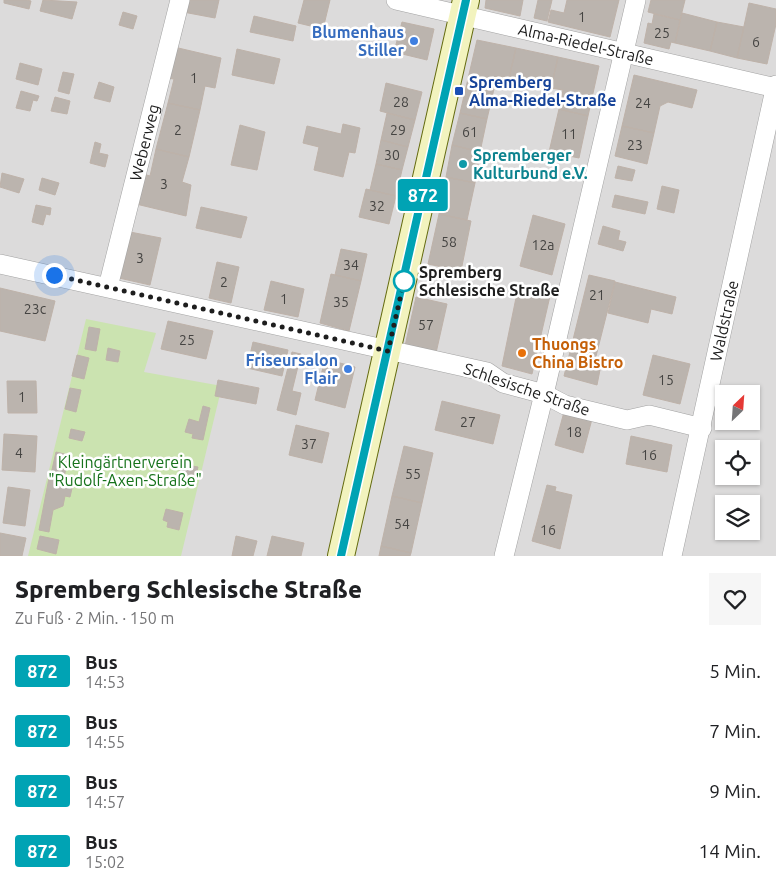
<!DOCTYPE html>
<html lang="de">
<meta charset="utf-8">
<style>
body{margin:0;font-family:Ubuntu,sans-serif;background:#f6f6f6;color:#202124;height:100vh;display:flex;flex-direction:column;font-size:19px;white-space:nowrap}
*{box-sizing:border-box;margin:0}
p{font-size:16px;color:#757577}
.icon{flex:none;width:28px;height:28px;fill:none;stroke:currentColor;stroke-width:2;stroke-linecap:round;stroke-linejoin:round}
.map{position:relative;height:556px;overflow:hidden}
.details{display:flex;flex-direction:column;background:#fff;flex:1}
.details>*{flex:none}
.badge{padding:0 10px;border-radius:4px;font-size:18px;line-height:32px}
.needle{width:32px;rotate:25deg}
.fabs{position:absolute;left:715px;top:385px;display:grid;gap:10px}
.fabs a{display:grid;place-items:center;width:45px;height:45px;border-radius:0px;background:#fff;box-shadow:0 1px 4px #0004;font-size:25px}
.you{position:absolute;width:25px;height:25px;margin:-12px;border:4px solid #fff;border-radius:50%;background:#1a73e8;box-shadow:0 0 0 8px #1a73e833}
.map>.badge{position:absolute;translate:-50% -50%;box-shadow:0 0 0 2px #fff}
.round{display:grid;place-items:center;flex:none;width:52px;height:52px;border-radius:0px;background:#f6f6f6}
.summary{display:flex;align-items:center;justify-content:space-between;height:85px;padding:0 15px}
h1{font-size:24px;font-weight:800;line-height:38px}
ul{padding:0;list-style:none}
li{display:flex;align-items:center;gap:15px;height:60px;padding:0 15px}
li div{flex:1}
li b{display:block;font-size:19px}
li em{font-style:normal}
li .badge{min-width:55px;font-weight:700;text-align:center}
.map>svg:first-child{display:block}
.residential{fill:#dcdbdb;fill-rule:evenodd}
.grass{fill:#cbe3b0}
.building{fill:#bbb4ae;stroke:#beb2a9}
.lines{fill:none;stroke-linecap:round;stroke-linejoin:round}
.street-casing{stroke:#a2a2a2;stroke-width:20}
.secondary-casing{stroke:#646b0f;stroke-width:28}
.street{stroke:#fff;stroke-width:19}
.secondary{stroke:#f2f3be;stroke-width:26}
.line-casing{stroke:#fff;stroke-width:11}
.line{stroke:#00a3b4;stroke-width:8}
.walk{stroke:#1e1e1e;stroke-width:5;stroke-dasharray:0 9}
.shop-dot{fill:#3f7fe0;stroke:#fff;stroke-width:2}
.transit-dot{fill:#1a4fb4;stroke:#fff;stroke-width:2}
.culture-dot{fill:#0f9aa8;stroke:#fff;stroke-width:2}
.stop-dot{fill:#fff;stroke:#00a3b4;stroke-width:2.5}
.food-dot{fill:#e8710a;stroke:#fff;stroke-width:2}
.labels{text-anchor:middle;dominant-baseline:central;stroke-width:5;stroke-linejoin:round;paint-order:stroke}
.number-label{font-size:14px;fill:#454442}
.shop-label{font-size:16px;font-weight:bold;fill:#366cbe;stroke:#fff;text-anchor:end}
.street-label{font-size:16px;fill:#1e1e1e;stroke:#fff}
.transit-label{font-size:16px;font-weight:bold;fill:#164399;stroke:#fff;text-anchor:start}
.culture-label{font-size:16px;font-weight:bold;fill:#0d838f;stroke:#fff;text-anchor:start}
.stop-label{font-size:16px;font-weight:bold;fill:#1e1e1e;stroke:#fff;text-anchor:start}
.food-label{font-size:16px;font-weight:bold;fill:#c56008;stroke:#fff;text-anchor:start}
.park-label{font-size:16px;fill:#16721b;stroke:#fff}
</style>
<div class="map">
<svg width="776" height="556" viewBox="0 0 776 556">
<rect width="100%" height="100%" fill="#eeebe5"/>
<!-- residential -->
<path class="residential" d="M0,0H776V556H0ZM724,394H751V421H724ZM724,449H751V476H724ZM724,504H751V531H724Z"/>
<!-- grass -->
<path class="grass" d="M86,319L156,333L144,372L222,386L181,556H28Z"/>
<!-- building -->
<path class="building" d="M4,0H27L31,1L29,9L4,3Z
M43,0L77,2L72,19L40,11Z
M185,0H219L215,18L183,12Z
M304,0H330L323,29L298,23Z
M486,0H523L520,16L485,8Z
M538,0H552L547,21L534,18Z
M567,0H619L610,37L548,22L551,10L564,13Z
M651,0H685L680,20L648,12Z
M749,3L776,9V24L767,64L737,58Z
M123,12L137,16L133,29L119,25Z
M682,13L717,22L710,51L675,43Z
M654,14L680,20L675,43L671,42L669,49L644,43L648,23L652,24Z
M254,16L296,26L293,41L250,32Z
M402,22L434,29L427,60L394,52Z
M717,22L744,27L737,58L710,51Z
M477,40L516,48L509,78L497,76L487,119L460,113Z
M174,47L221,58L215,88L205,86L200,110L168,103L174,79L167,78Z
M516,48L558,57L551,88L509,78Z
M237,49L280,59L274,84L232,75Z
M558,57L599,66L588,116L559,109L563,90L551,88Z
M20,63L42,69L38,85L16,79Z
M63,72L74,74L69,94L58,91Z
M634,75L697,90L692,108L668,102L660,106L654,133L622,126Z
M99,82L114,87L110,102L94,98Z
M386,83L422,92L415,120L380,111Z
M21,91L39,96L37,101L33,100L30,111L16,108Z
M55,97L70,101L67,114L51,111Z
M168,103L200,110L189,157L156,149Z
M559,109L588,116L579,158L549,152Z
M387,113L415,120L408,147L381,140Z
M460,113L487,119L480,152L452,145Z
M343,124L360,128L355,153L349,152L343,177L314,170L319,147L303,143L307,126L341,134Z
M240,125L265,132L257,170L231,165Z
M622,126L654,133L647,164L615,156Z
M381,140L408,147L402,170L376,164Z
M95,142L101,144L99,153L108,155L105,167L90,163Z
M452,145L480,152L475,183L446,177Z
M156,149L189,157L182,182L191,185L186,216L136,204L143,174L150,176Z
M376,164L402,170L396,196L370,190Z
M618,166L635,170L632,181L615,178Z
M2,173L24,179L19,193L0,187Z
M446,177L475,183L467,220L439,214Z
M42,178L59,183L55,195L39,190Z
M662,186L679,190L674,213L657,209Z
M366,189L396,196L389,224L359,217Z
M615,195L648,202L645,214L612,207Z
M36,205L51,208L50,215L46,214L43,225L32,222Z
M201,207L247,217L241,238L196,228Z
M439,214L471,221L461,271L428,264Z
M533,215L565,224L552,275L520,266Z
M603,226L620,231L618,240L626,242L623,251L598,244Z
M130,232L161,238L150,285L119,278Z
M341,249L367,254L361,281L335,275Z
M217,262L239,267L231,303L209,298Z
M331,274L361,281L349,331L320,323Z
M589,275L615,281L593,368L600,370L597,385L564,376Z
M271,281L304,289L298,317L264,310Z
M615,282L676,297L672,314L651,309L648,323L608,313Z
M0,288L55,301L45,341L0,331Z
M518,288L550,296L532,374L502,366Z
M416,297L447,304L436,353L405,346Z
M168,321L213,331L206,359L161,349Z
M89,327L100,329L96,351L85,349Z
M253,342L288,350L282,376L247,368Z
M108,348L120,351L118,362L106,360Z
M292,352L301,354L292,391L301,393L296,415L277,410Z
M77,355L89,358L84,379L72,376Z
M653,355L690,364L680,404L643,395Z
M325,359L355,367L345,408L315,400Z
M218,380L259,388L256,404L215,396Z
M7,381H36L37,413H8Z
M70,388L81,390L76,412L65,409Z
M442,401L500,415L493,444L435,430Z
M203,406L210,408L203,440L192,438L193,434L185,432L189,419L199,422Z
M564,412L592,419L583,453L555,445Z
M296,425L329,433L322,463L289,455Z
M71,429L85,432L82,441L69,438Z
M4,434L37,436L35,472L2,470Z
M631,436L672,445L667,472L626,464Z
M404,446L433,453L422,503L392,496Z
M56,452L69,455L64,477L51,474Z
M181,464L198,467L193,488L176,484Z
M49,478L73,484L70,497L65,496L63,506L53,510L49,532L39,530Z
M547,485L556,487L555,491L572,495L560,549L532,541Z
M8,487L30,490L25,526L3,523Z
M392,496L422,503L411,553L381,546Z
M166,509L183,513L179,530L167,527L168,522L163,520Z
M0,533L26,538L22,556H0Z
M40,536L59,540L56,554L37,549Z
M236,536L257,541L253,556H232Z
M272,536L304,543L301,556H267Z
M381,546L411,553L410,556H379Z"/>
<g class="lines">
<defs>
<g id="street">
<path id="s1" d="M396,0L776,88"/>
<path d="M0,264L487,372L503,383L544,394L565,405L627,420L649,415L702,428"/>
<path id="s2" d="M108,287L180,0"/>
<path d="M504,556L544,394L636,0"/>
<path id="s3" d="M672,556L776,85"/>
</g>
<path id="secondary" d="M341,556L466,0"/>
</defs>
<!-- street casing -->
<use href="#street" class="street-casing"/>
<!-- secondary casing -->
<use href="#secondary" class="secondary-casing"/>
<!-- street -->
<use href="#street" class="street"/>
<!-- secondary -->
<use href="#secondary" class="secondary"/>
</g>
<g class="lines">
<defs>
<path id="line" d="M341,556L466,0"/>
</defs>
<!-- line casing -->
<use href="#line" class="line-casing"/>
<!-- line -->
<use href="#line" class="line"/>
<!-- walk -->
<path class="walk" d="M54,275L388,351L404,281"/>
</g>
<!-- markers -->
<g class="shop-dot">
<circle cx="414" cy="41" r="5"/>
<circle cx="348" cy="369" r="5"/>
</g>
<rect class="transit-dot" x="454" y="86" width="10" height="10" rx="2.5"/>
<circle class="culture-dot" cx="463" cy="164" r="5"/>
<circle class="stop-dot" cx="404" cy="281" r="10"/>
<circle class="food-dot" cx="522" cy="353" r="5"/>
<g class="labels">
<!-- number labels -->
<g class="number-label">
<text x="582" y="17">1</text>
<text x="662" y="33">25</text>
<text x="756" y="42">6</text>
<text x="194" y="78">1</text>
<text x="401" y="102">28</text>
<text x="643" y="103">24</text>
<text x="178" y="130">2</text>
<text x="398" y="130">29</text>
<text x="470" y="132">61</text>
<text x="569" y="134">11</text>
<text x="635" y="145">23</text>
<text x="392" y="155">30</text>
<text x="164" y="184">3</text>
<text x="377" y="206">32</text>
<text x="449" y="242">58</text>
<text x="543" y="245">12a</text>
<text x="140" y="258">3</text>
<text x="351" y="265">34</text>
<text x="224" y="282">2</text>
<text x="597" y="295">21</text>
<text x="284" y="299">1</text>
<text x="341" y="302">35</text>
<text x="35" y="309">23c</text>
<text x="426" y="325">57</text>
<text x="187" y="340">25</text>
<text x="666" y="380">15</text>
<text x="22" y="397">1</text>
<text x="468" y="422">27</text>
<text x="574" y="432">18</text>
<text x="309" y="444">37</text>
<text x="19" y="453">4</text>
<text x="649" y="455">16</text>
<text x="413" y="474">55</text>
<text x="402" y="524">54</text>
<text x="548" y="530">16</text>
</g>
<!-- shop labels -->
<g class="shop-label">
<text x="404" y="32">Blumenhaus<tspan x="404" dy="18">Stiller</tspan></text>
<text x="338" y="360">Friseursalon<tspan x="338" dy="18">Flair</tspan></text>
</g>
<!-- street labels -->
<g class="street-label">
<text stroke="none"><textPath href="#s1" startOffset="195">Alma-Riedel-Straße</textPath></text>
<text stroke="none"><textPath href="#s2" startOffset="149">Weberweg</textPath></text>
<text stroke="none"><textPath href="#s3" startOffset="241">Waldstraße</textPath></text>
<text transform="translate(527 389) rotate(19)">Schlesische Straße</text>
</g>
<!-- transit labels -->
<g class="transit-label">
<text x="469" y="82">Spremberg<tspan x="469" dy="18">Alma-Riedel-Straße</tspan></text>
</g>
<!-- culture labels -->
<g class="culture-label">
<text x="473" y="155">Spremberger<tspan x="473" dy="18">Kulturbund e.V.</tspan></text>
</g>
<!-- stop labels -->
<g class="stop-label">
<text x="419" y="272">Spremberg<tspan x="419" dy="18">Schlesische Straße</tspan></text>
</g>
<!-- food labels -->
<g class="food-label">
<text x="532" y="344">Thuongs<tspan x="532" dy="18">China Bistro</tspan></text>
</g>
<!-- park labels -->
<g class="park-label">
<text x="125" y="462">Kleingärtnerverein<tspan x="125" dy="18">"Rudolf-Axen-Straße"</tspan></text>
</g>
</g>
</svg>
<div class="fabs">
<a><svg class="needle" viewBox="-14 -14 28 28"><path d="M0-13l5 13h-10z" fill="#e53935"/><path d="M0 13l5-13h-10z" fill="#757577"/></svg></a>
<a><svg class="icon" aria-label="locate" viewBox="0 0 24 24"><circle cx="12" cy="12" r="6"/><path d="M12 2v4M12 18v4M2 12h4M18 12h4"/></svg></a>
<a><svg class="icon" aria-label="layers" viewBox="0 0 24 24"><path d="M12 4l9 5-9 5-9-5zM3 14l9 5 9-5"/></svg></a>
</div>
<div class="you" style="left:54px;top:275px"></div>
<b class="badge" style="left:423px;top:195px;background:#00a3b4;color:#fff">872</b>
</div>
<section class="details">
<div class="summary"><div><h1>Spremberg Schlesische Straße</h1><p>Zu Fuß · 2 Min. · 150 m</p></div><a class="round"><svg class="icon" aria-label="heart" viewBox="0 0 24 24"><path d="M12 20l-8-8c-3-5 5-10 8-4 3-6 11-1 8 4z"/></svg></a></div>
<ul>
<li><span class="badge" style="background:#00a3b4;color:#fff">872</span><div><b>Bus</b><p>14:53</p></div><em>5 Min.</em></li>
<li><span class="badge" style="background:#00a3b4;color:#fff">872</span><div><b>Bus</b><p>14:55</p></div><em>7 Min.</em></li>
<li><span class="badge" style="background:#00a3b4;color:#fff">872</span><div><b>Bus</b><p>14:57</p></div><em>9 Min.</em></li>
<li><span class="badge" style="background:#00a3b4;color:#fff">872</span><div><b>Bus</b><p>15:02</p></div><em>14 Min.</em></li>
</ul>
</section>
